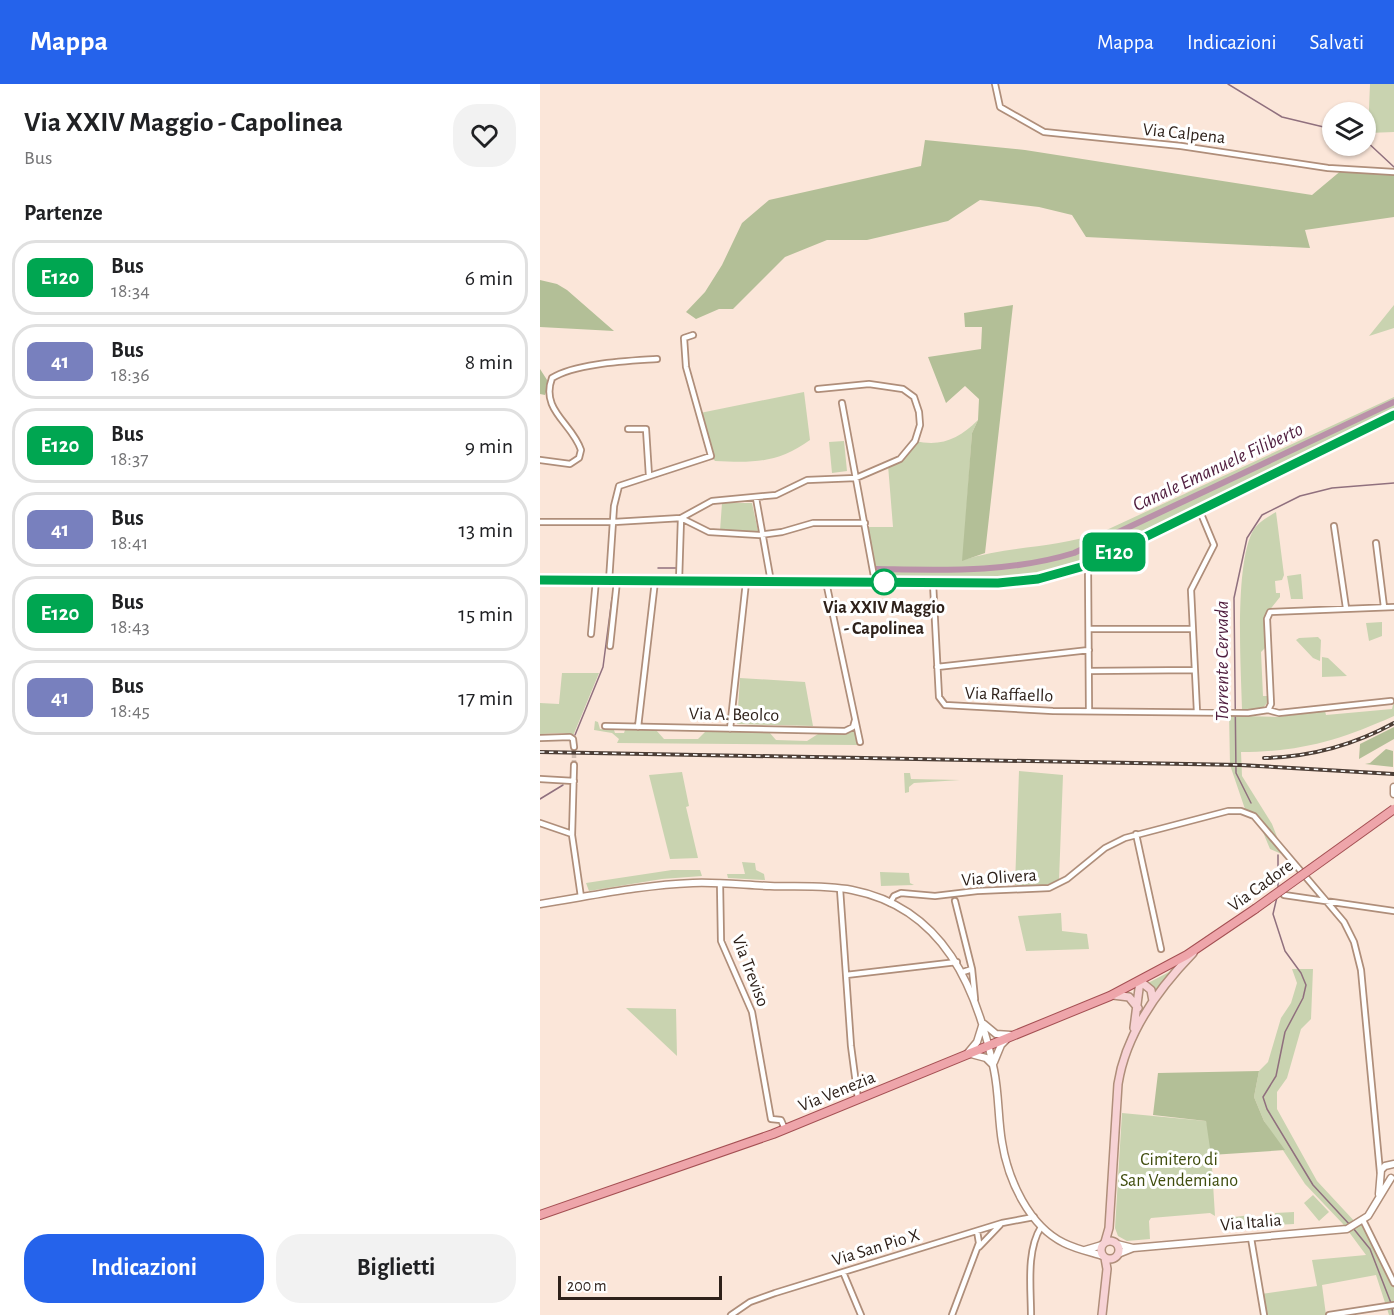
<!DOCTYPE html>
<html lang="it">
<style>
body{margin:0;font-family:"Alegreya Sans",sans-serif;background:#f2f2f2;color:#202124;height:100vh;display:flex;flex-direction:column;font-size:22px;white-space:nowrap}
*{box-sizing:border-box;margin:0}
p{font-size:20px;color:#757577}
.icon{flex:none;width:33px;height:33px;fill:none;stroke:currentColor;stroke-width:2;stroke-linecap:round;stroke-linejoin:round}
.map{position:relative;flex:1;overflow:hidden}
.panel{display:flex;flex-direction:column;background:#fff;width:540px}
.panel>*{flex:none}
.badge{padding:0 12px;border-radius:9px;font-size:21px;line-height:39px}
.controls{position:absolute;left:782px;top:18px;display:grid;gap:12px}
.controls a{display:grid;place-items:center;width:54px;height:54px;border-radius:50%;background:#fff;box-shadow:0 2px 4px #0004;font-size:30px}
.scale{position:absolute;left:18px;bottom:15px;width:164px;box-sizing:border-box;padding-left:6px;border:3px solid #2e211a;border-top:0;font-size:16px;line-height:21px;white-space:nowrap;color:#2e211a;-webkit-text-stroke:4px #fff;paint-order:stroke}
.map>.badge{position:absolute;translate:-50% -50%;box-shadow:0 0 0 3px #fff}
h2{padding:0 24px;font-size:22px;line-height:54px}
.round{display:grid;place-items:center;flex:none;width:63px;height:63px;border-radius:24px;background:#f2f2f2}
.overview{display:flex;align-items:center;justify-content:space-between;height:102px;padding:0 24px}
h1{font-size:28px;font-weight:700;line-height:45px}
.cta{display:flex;gap:12px;margin-top:auto;padding:12px 24px}
.cta a{flex:1;height:69px;border-radius:24px;background:#2563eb;color:#fff;font-size:24px;font-weight:700;line-height:69px;text-align:center}
.cta a+a{background:#f2f2f2;color:#202124}
ul{padding:0;list-style:none}
li{display:flex;align-items:center;gap:18px;height:75px;margin:0 12px 9px;padding:0 12px;border:3px solid #e0e0e0;border-radius:24px}
li div{flex:1}
li b{display:block;font-size:22px}
li em{font-style:normal}
li .badge{min-width:66px;font-weight:700;text-align:center}
header{display:flex;align-items:center;gap:36px;box-sizing:border-box;height:84px;padding:0 30px;background:#2563eb;color:#fff}
header strong{font-size:28px}
nav{display:flex;gap:33px;margin-inline-start:auto;font-size:21px}
main{display:flex;flex:1;min-height:0}
.map>svg:first-child{display:block}
.green{fill:#c9d3b0}
.forest{fill:#b3bf97}
.lines{fill:none;stroke-linecap:round;stroke-linejoin:round}
.stream{stroke:#90707e;stroke-width:1.5}
.canal{stroke:#ba92a9;stroke-width:6}
.minor-tunnel{stroke:#d2bfb3;stroke-width:4.5;stroke-dasharray:4.5 2;stroke-linecap:butt}
.minor-casing{stroke:#af8e7a;stroke-width:8}
.tertiary-casing{stroke:#af8e7a;stroke-width:9}
.secondary-casing{stroke:#af8e7a;stroke-width:10}
.primary-casing{stroke:#a45053;stroke-width:10}
.minor{stroke:#fff;stroke-width:4.5}
.tertiary{stroke:#fff;stroke-width:6}
.secondary{stroke:#f7d2d5;stroke-width:7}
.primary{stroke:#eea5aa;stroke-width:8}
.rail-casing{stroke:#4c3e36;stroke-width:4}
.rail{stroke:#fff;stroke-width:1.5;stroke-dasharray:4.5;stroke-linecap:butt}
.primary-bridge-casing{stroke:#a45053;stroke-width:10;stroke-linecap:butt}
.primary-bridge{stroke:#eea5aa;stroke-width:8}
.line-casing{stroke:#fff;stroke-width:14}
.line{stroke:#00a651;stroke-width:9}
.stop-dot{fill:#fff;stroke:#00a651;stroke-width:3}
.labels{text-anchor:middle;dominant-baseline:central;stroke-width:6;stroke-linejoin:round;paint-order:stroke}
.street-label{font-size:18px;fill:#2e211a;stroke:#fff}
.stop-label{font-size:18px;font-weight:bold;fill:#2e211a;stroke:#fff}
.park-label{font-size:18px;fill:#404d0e;stroke:#fff}
.water-label{font-size:20px;font-style:italic;fill:#4f1d3e;stroke:#fff}
</style>
<header>
<strong>Mappa</strong>
<nav><a>Mappa</a><a>Indicazioni</a><a>Salvati</a></nav>
</header>
<main>
<section class="panel">
<div class="overview"><div><h1>Via XXIV Maggio - Capolinea</h1><p>Bus</p></div><a class="round"><svg class="icon" aria-label="heart" viewBox="0 0 24 24"><path d="M12 20l-8-8c-3-5 5-10 8-4 3-6 11-1 8 4z"/></svg></a></div>
<h2>Partenze</h2>
<ul>
<li><span class="badge" style="background:#00a651;color:#fff">E120</span><div><b>Bus</b><p>18:34</p></div><em>6 min</em></li>
<li><span class="badge" style="background:#7880be;color:#fff">41</span><div><b>Bus</b><p>18:36</p></div><em>8 min</em></li>
<li><span class="badge" style="background:#00a651;color:#fff">E120</span><div><b>Bus</b><p>18:37</p></div><em>9 min</em></li>
<li><span class="badge" style="background:#7880be;color:#fff">41</span><div><b>Bus</b><p>18:41</p></div><em>13 min</em></li>
<li><span class="badge" style="background:#00a651;color:#fff">E120</span><div><b>Bus</b><p>18:43</p></div><em>15 min</em></li>
<li><span class="badge" style="background:#7880be;color:#fff">41</span><div><b>Bus</b><p>18:45</p></div><em>17 min</em></li>
</ul>
<div class="cta"><a>Indicazioni</a><a>Biglietti</a></div>
</section>
<div class="map">
<svg width="854" height="1231" viewBox="0 0 854 1231">
<rect width="100%" height="100%" fill="#fbe6d9"/>
<!-- green -->
<path class="green" d="M830,0H854V48L828,49Z
M854,221V244L829,252Z
M264,308L270,356C238,379 214,379 175,377L171,372L160,329Z
M854,313V328L557,477L488,497L335,498L333,487L335,483L328,443H353L348,381L360,375L375,357C401,363 419,355 438,336L432,349L423,476C468,462 516,464 560,449Z
M304,357L307,387L292,389L289,358Z
M182,419H212L218,447H180Z
M736,428L744,491L742,496L735,497L736,509H740V513L724,533L726,563L721,568L723,612H727V619L722,625H702C701,584 694,478 714,445C720,437 728,433 736,428Z
M761,490L763,515H751L747,492Z
M842,538V552L829,557L826,539Z
M778,553L781,556L780,577L773,574L756,556L759,554Z
M782,573L788,574L807,592L782,593Z
M22,589H59L33,652L24,649L0,650V619L19,620Z
M200,594L265,598L273,642L197,640Z
M854,617V632C800,656 761,668 701,668L702,692L732,740L741,763L751,774L730,765L718,736L706,728L690,681L689,628L702,629V632L738,633L785,627L786,631L852,625Z
M55,637L58,638L60,645L74,646L75,649H84L85,646H116L124,655H158L166,647L229,648L236,656L267,657L278,650L309,649L315,646L319,661L77,659L79,655L72,649L54,646Z
M479,687L523,691L519,796L506,801H475Z
M142,688L149,722L146,723L158,774L130,775L109,691Z
M364,689H370L371,695L420,696L374,699L369,703V708L365,709Z
M202,778L215,779L216,786L224,790L225,796L188,794L187,790H205Z
M132,786H160L162,792L122,795L49,807L46,799Z
M340,788L369,789L370,799L374,801L341,802Z
M521,829L522,847L547,850L549,865L486,867L478,832Z
M752,885H773L771,935L761,945L747,994L737,1008V1025L777,1097L817,1140L823,1136L854,1195V1231H849L836,1191L782,1201L786,1231H724L721,1210L777,1202L772,1176L826,1171L803,1140L765,1100L724,1037L714,1013L719,987L728,978L741,934L751,919L757,899Z
M631,887H632L615,908L608,899Z
M86,924L136,925L137,972Z
M582,1029L666,1037L670,1051L675,1132L670,1129L611,1134L609,1137L610,1155L587,1157L578,1152L575,1144Z
M773,1111L789,1128L779,1137L764,1119Z
M754,1128V1140L735,1141V1129Z
M711,1131L712,1144L686,1146L685,1134Z"/>
<!-- forest -->
<path class="forest" d="M385,56L485,66L772,111L803,85L854,88V133L765,146L770,164L546,153L532,131L499,123L440,116L408,137L327,156H287L245,173L193,225H179L156,235L146,228L165,208L182,181L202,139L229,116L381,82Z
M0,196L17,200L27,206L74,247L0,243Z
M473,221L445,469L422,477L432,349L438,336L439,315L425,302L406,319L388,273L441,265L442,243H425L424,229Z
M0,285L9,299L5,311L0,310Z
M854,643V655L819,675L820,660Z
M846,665L853,667V683L825,680L830,679Z
M719,987L714,1013L724,1037L745,1066L671,1071L666,1037L613,1031L618,989Z"/>
<g class="lines">
<!-- stream -->
<path class="stream" d="M688,0L742,33L792,45
M825,56L854,83
M118,484H137
M35,651L63,583L72,514
M0,715L23,701
M711,719L696,689L694,514L707,454L722,431L760,412L792,404L854,399
M738,771V806
M737,813L733,830L745,867L761,889L766,901L763,914L745,948L736,992L723,1013L727,1025L773,1101L810,1141
M813,1144L830,1165L851,1219
M852,1224L853,1231"/>
<!-- canal -->
<path class="canal" d="M336,485C404,486 469,489 534,469L854,318"/>
<!-- minor-tunnel -->
<path class="minor-tunnel" d="M34,663V681"/>
<defs>
<path id="minor" d="M455,0L460,23L504,48L641,62L788,84L854,88
M302,319L335,498
M88,345H106L109,392
M0,376L30,380L39,374L41,366C32,339 0,326 12,294C36,279 89,277 117,275
M216,414L231,498
M141,434L169,448L219,451L242,448L273,439H325
M0,438H74L141,434L172,417L236,411L267,396L316,394L360,375L375,357L380,341L379,328L374,313L363,305L329,300L278,305
M794,442L806,524
M836,459L844,523
M548,481L549,627
M69,497L74,422L79,402L171,372L146,283L144,254L153,251
M139,497L141,434
M286,498L320,658
M393,499L399,613L405,621L513,627L708,629L728,626
M549,545H652
M51,550L56,496
M70,562L77,497
M397,583L549,566
M549,587L655,586
M728,626L731,620L727,535L730,528L854,523
M728,626L739,629L851,617
M657,628L651,506L674,461L659,425
M65,642L305,647L313,643L315,636
M98,643L115,497
M190,645L206,498
M0,654L30,653L33,655L34,663
M34,681L32,751L41,813
M0,695L34,697
M0,739L32,750
M596,750L621,865
M180,799L181,857L212,928L231,1035L241,1036L245,1045
M300,805L311,962L318,1015
M744,811L854,827
M415,817L432,885L423,888
M350,819L354,812L361,809L395,812L437,807L509,804L527,795L565,764L585,754L688,727H701L714,732L804,838L814,858L821,886L840,1088
M432,885L435,915
M306,891L417,878
M823,1136L854,1199
M711,1154L724,1231
M439,1163L460,1141
M303,1188L321,1231
M191,1231L210,1218L235,1209L462,1139L494,1133
M412,1231L439,1159L437,1147
M491,1231C491,1204 486,1167 501,1143
M789,1231L854,1221"/>
<path id="tertiary" d="M0,496L458,499L498,495L548,481L854,331
M854,703V710
M0,820C51,812 101,801 153,799C179,798 204,801 230,802C257,803 285,801 312,806C404,824 437,904 454,986C459,1010 458,1035 462,1058C468,1096 489,1142 524,1159C536,1165 550,1168 563,1172
M444,940L456,950L471,951
M427,970L437,958L442,942
M431,970L446,974L453,981
M454,978L461,961L466,956
M839,1110L841,1086L845,1082L854,1080
M577,1160L593,1164
M545,1166L562,1161
M578,1170L593,1164L807,1145L828,1132L851,1094"/>
<path id="secondary" d="M573,911L589,913L598,924
M594,944L600,897L611,906L613,917
M561 1166a9 9 0 1 1 18 0a9 9 0 1 1-18 0Z
M565,1158L569,1144L578,1000C586,949 618,905 653,869
M562,1231L567,1185L565,1174"/>
<path id="primary" d="M0,1131L233,1050L570,912L647,871L715,825"/>
</defs>
<!-- minor casing -->
<use href="#minor" class="minor-casing"/>
<!-- tertiary casing -->
<use href="#tertiary" class="tertiary-casing"/>
<!-- secondary casing -->
<use href="#secondary" class="secondary-casing"/>
<!-- primary casing -->
<use href="#primary" class="primary-casing"/>
<!-- minor -->
<use href="#minor" class="minor"/>
<!-- tertiary -->
<use href="#tertiary" class="tertiary"/>
<!-- secondary -->
<use href="#secondary" class="secondary"/>
<!-- primary -->
<use href="#primary" class="primary"/>
<defs>
<path id="rail" d="M0,668L700,681L854,690
M724,674C769,673 814,661 854,639"/>
</defs>
<!-- rail casing -->
<use href="#rail" class="rail-casing"/>
<!-- rail -->
<use href="#rail" class="rail"/>
<defs>
<path id="primary-bridge" d="M715,825L854,725"/>
</defs>
<!-- primary-bridge casing -->
<use href="#primary-bridge" class="primary-bridge-casing"/>
<!-- primary-bridge -->
<use href="#primary-bridge" class="primary-bridge"/>
</g>
<g class="lines">
<defs>
<path id="line" d="M0,496L458,499L498,495L548,481L854,331"/>
</defs>
<!-- line casing -->
<use href="#line" class="line-casing"/>
<!-- line -->
<use href="#line" class="line"/>
</g>
<!-- markers -->
<circle class="stop-dot" cx="344" cy="498" r="12"/>
<g class="labels">
<!-- street labels -->
<g class="street-label">
<text transform="translate(644 50) rotate(6)">Via Calpena</text>
<text transform="translate(469 611) rotate(2)">Via Raffaello</text>
<text transform="translate(194 631) rotate(1)">Via A. Beolco</text>
<text transform="translate(459 794) rotate(-4)">Via Olivera</text>
<text transform="translate(721 802) rotate(-36)">Via Cadore</text>
<text transform="translate(210 887) rotate(69)">Via Treviso</text>
<text transform="translate(297 1008) rotate(-22)">Via Venezia</text>
<text transform="translate(711 1139) rotate(-5)">Via Italia</text>
<text transform="translate(336 1164) rotate(-17)">Via San Pio X</text>
</g>
<!-- stop labels -->
<g class="stop-label">
<text x="344" y="524">Via XXIV Maggio<tspan x="344" dy="21">- Capolinea</tspan></text>
</g>
<!-- park labels -->
<g class="park-label">
<text x="639" y="1076">Cimitero di<tspan x="639" dy="21">San Vendemiano</tspan></text>
</g>
<!-- water labels -->
<g class="water-label">
<text transform="translate(678 383) rotate(-25)">Canale Emanuele Filiberto</text>
<text transform="translate(682 577) rotate(-90)">Torrente Cervada</text>
</g>
</g>
</svg>
<div class="controls">
<a><svg class="icon" aria-label="layers" viewBox="0 0 24 24"><path d="M12 4l9 5-9 5-9-5zM3 14l9 5 9-5"/></svg></a>
</div>
<div class="scale">200 m</div>
<b class="badge" style="left:574px;top:468px;background:#00a651;color:#fff">E120</b>
</div>
</main>
